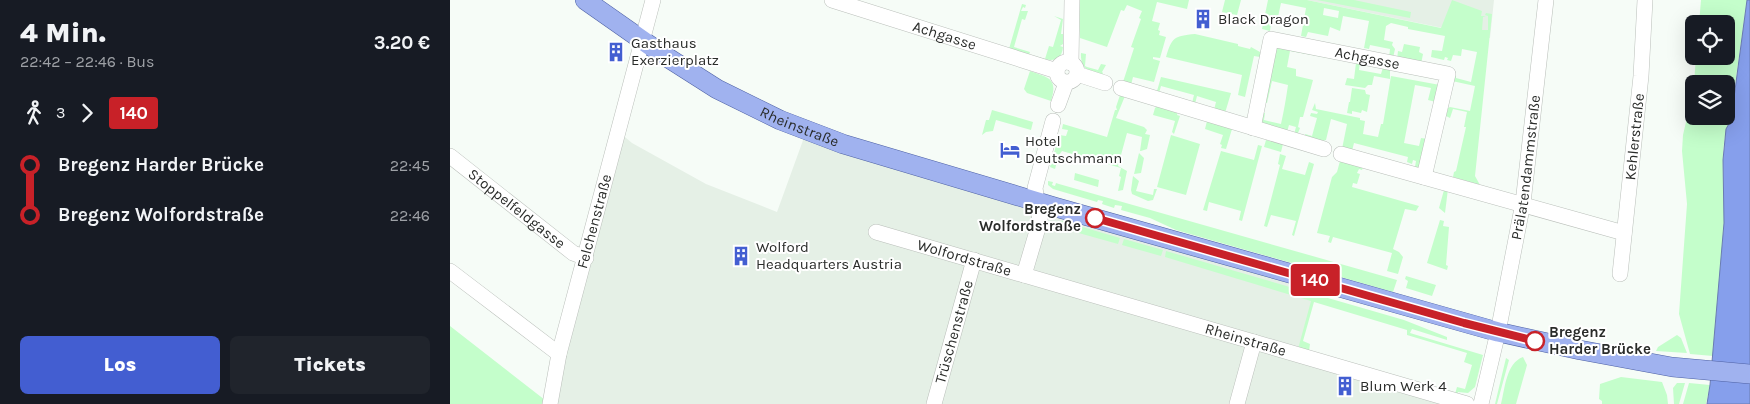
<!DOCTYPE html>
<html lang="de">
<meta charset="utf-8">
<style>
body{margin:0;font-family:Karla,sans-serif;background:#20242c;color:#f1f3f6;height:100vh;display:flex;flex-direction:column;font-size:19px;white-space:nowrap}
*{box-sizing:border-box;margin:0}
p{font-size:16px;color:#9ea1a6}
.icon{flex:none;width:28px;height:28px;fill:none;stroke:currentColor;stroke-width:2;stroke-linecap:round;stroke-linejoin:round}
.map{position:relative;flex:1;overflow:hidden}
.drawer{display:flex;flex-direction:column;background:#171b24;width:450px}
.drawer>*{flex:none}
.badge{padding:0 10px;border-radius:4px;font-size:18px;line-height:32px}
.tools{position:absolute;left:1235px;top:15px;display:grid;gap:10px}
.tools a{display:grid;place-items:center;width:50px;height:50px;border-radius:8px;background:#171b24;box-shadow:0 5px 20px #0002;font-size:25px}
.map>.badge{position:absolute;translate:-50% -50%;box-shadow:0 0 0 2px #fff}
.legs{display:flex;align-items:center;gap:8px;height:55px;padding:0 20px;font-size:16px}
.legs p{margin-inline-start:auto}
.overview{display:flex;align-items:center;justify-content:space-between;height:85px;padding:0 20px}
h1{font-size:28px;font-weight:800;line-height:38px}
.button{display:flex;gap:10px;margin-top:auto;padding:10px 20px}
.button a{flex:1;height:58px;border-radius:8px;background:#435ed1;color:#fff;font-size:20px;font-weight:800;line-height:58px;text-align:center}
.button a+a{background:#20242c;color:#f1f3f6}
ul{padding:0 20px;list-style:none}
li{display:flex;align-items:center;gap:18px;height:50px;font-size:19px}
li i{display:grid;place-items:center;width:8px;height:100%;margin:0 6px;background:currentColor}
li i::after{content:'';width:12px;height:12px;margin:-6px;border:4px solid;border-radius:50%;background:#171b24}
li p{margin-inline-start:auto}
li:first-child i{background:linear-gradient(#0000 50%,currentColor 0)}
li:last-child i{background:linear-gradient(currentColor 50%,#0000 0)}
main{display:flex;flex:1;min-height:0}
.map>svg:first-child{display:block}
.built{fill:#e5f0e6}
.green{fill:#c4fecb;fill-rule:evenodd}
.water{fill:#869fec;stroke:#6a7cb2}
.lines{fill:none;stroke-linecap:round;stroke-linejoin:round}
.minor-casing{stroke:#babfba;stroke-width:16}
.major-casing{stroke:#4e61a4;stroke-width:20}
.minor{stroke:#fff;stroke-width:15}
.major{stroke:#a0b2ef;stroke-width:19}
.line-1-casing{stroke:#fff;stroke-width:11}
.line-1{stroke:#c82128;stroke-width:8}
.stop-1-dot{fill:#fff;stroke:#c82128;stroke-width:2.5}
.labels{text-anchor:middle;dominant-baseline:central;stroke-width:4;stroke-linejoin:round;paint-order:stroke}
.poi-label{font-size:15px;fill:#2a2c2a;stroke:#fff;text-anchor:start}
.street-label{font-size:15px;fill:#2a2c2a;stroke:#fff}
.stop-label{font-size:15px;font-weight:bold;fill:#2a2c2a;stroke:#fff;text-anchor:end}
</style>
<main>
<section class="drawer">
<div class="overview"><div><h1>4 Min.</h1><p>22:42 – 22:46 · Bus</p></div><b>3.20 €</b></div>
<div class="legs"><svg class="icon" aria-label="walk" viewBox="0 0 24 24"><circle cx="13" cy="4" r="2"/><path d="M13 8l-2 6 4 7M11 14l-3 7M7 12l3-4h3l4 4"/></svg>3<svg class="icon" aria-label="forward" viewBox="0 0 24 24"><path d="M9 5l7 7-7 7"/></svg><b class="badge" style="background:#c82128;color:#fff">140</b></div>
<ul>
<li><i style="color:#c82128"></i><b>Bregenz Harder Brücke</b><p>22:45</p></li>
<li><i style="color:#c82128"></i><b>Bregenz Wolfordstraße</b><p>22:46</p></li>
</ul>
<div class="button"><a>Los</a><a>Tickets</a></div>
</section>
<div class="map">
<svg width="1300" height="404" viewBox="0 0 1300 404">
<rect width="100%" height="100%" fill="#f6fcf7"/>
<!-- built -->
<path class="built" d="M857,0H1044L1040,38L1017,33Z
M169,132L182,143L256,184L327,212L356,132L868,281L847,355L1017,404H100Z"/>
<!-- green -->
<path class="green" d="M629,0H739L737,9L707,2L702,21L710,23L708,30L710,31L709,35L716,37L710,58L703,57V59L710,61L704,82L683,77L681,85L673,82L684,48L681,47L691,19L689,18L692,11L677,5L674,11L671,10L657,47L630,38Z
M775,0H791L787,15L772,12Z
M818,0H857L991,28L1002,0L1032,11L1031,16H1036L1033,17L1032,30H1038V16L1035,15L1036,13L1042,14L1025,176L1030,185L1003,177L1004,172L1006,171L1016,127H1014L1017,112L1003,109L1000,118L996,116L998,108L1000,107L1020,111L1025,86L1002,81L1004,75L1006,76V78L1021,82L1027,52L1012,49L1011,56L1003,55L1001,61L997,60L998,58L995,57L994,60L981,57L982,50L992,51L995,36L958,29V27L941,23L936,26L934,40L943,42L942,45L945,49L943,58H939L940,49L920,45L919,49L914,48L919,21L893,16L890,31L880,27L878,36L858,32L856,37L851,36L856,8L831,3L828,17L822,16L820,31L812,29ZM874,8L889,11L888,18L873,15Z
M867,0H904L961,12L960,18Z
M1251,0H1297L1280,120C1268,145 1275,193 1274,222C1272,267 1266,311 1263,356L1240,354L1229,314L1237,204L1232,151L1233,135L1244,87V116H1276V84H1244L1246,56H1276V24H1249Z
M572,4L576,5L575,8L573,7L571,11H578L575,20L572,19L564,47L580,52L579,55L559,49Z
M604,16L613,19L611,34H613V44L610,46L613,47C611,67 593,59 581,55L595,59L599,46L603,47L611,20Z
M745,34L788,44V46L800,49L801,47L810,52V57L804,56L795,97L788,95L792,75L716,57C722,37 724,36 745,34Z
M824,44L910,62L909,70L931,74L934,64L940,66V79L924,76L922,85H918L915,88L895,85L897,78L904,79L906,63L840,51L837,67L846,69V76L863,80L853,117H850L848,127L850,128L848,133L844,134L846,127L839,125L837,132L809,124L811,112L815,113L814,120L831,124C834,110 836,99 838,85L822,81L817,103L813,102Z
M954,44L970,47L969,52L973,54L971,64L947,59L948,51L952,52Z
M631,53L636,54L635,66L637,67L648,70L651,64L656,65L652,72L653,73L652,76C639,72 630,68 631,53Z
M580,71C599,78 608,78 601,101L577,93L574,89Z
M941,76L990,85L986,102L978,100L981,88L965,85L954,143L969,146L971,138L978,139L970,169L965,167L966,161L963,160L962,164L957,162L958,157L904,143L902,151L892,149L897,124L881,119L876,140L872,141L855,137V134L862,136L867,118L860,116L861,113L867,114L868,112L862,110L865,103L866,109L910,118V120L915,121L913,134L928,137L931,124H933Z
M711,77L781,93L775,113L764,110L766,102L747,96L745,104L742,103L744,95L711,86L709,93L707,91Z
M902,88L915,90L916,94L920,95L917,112L912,110L911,113L902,111V114L897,113L899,102H900Z
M670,95L675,96L666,118L694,127L697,130L695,134L700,135L697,149L691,151H690L692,137L677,133L668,166L677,171L673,190L668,191L671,177L669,176L671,168L612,151L609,155L605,169L600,167L609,135L616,136L618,130L612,129L613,124L657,137L665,110H667L666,107Z
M708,105L728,111L727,115L730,116L724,134L722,132L725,121L703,115L705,108Z
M542,110L583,122L581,130L546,120L543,131L536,132L532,135L536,120H539Z
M757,121L782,129L776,149L771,148L772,145L770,144L773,135L755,129Z
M721,135L750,144L736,195L707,187Z
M816,140L833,144L831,152L814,147Z
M808,145L812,146L792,221L789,220L791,211L759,202L757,211L753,210L771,151L804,160Z
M689,153L694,158L691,173L684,174Z
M830,154L836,156L832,169L855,175L859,162L864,164L844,236L842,235L846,221L821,215L817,227L814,226L830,165L828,164Z
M890,161L913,167L912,170L909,169L907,173L910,174L907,184L903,183L902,187L969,206L966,211L955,209L943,249L949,252L953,257L948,274L937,271L942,253L883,237L881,243L878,242L880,236L867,233L882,177L887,172Z
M625,173L649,180L648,187L624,180Z
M683,176L689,181L686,191L703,195L704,189H707L703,200L698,201L682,194L681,190Z
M598,181L603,182L602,185L605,186L606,183L609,184L947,280L943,292L726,230L700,218L671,210L672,206L665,205L664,208L652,204L653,201L648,200L647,202L603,189L598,185Z
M998,189L995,213L989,208L994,190Z
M990,220L994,221L993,226L999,227L996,265L998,266L997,270L977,263Z
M606,221H612L670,238L668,244L600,225Z
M674,239L713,250L711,256L672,245Z
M716,251L954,320L997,337V340L962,329L960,333L1033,355L1025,387L1018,393L1008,392L1007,396L1005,394L1007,387L1015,389L1022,365L1014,362L1017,353L957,335V330L864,302L853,341L860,344L859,351L848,349L861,301L715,257Z
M956,276L986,285L982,296L956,288L958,281L955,279Z
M0,326L95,400L94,404H0Z
M1227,335L1231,338L1237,353L1206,351L1208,347Z
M1073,357L1077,365L1066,404H1051C1055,389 1056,363 1073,357Z
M1056,358L1059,360L1047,404H1045Z
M1171,377L1212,382L1217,395L1218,404H1152V401L1149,399L1150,384Z
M1227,383H1235L1229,404H1224L1223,388Z
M1239,383L1260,385L1256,404H1233Z"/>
<!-- water -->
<path class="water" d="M1297,0H1300V404H1257L1260,385L1274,223L1273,160L1276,129L1281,120Z"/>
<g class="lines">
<defs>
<g id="minor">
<path id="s1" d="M382,0L607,71"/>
<circle cx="617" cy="72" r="10"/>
<path d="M621,63L622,0"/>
<path d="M627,74L655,83"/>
<path d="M671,88L874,149"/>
<path d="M608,105L616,83"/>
<path id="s2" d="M803,128L821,39L998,74L974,177"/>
<path d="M891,154L1174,233"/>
<path id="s3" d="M0,156L123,253L136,258"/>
<path id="s4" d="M426,232L1017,404"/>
<path d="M0,271L109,354"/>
<path id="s5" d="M1170,274L1191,76L1195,0"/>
<path d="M574,275L590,221L585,188L603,121"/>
<path id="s6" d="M100,404L109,354L203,0"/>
<path id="s7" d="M484,404L524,260"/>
<path d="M787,404L804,342"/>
<path id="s8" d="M1031,404L1048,332L1073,203L1096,0"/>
</g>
<g id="major">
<path id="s9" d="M135,0L212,54L267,89L330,120L393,144L605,207L1048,332L1130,350L1222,367L1300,374"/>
</g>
</defs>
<!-- minor casing -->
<use href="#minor" class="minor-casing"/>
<!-- major casing -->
<use href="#major" class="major-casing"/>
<!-- minor -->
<use href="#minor" class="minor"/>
<!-- major -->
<use href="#major" class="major"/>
</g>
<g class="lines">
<defs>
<path id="line-1" d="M645,218L1014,323L1085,341"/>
</defs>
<!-- line-1 casing -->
<use href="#line-1" class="line-1-casing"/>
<!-- line-1 -->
<use href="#line-1" class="line-1"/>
</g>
<!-- icons -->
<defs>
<symbol id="building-bare" viewBox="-9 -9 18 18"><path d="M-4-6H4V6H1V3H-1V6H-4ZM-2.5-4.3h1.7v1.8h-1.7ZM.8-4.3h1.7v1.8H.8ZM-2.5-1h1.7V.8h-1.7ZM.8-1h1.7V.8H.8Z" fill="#435ed1" stroke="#fff" stroke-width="2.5" paint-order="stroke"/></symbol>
<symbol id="hotel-bare" viewBox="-9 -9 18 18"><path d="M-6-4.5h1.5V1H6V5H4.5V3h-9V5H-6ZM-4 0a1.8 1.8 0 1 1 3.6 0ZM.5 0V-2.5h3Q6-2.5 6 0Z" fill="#435ed1" stroke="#fff" stroke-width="2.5" paint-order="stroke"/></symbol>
</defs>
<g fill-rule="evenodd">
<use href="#building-bare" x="739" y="5" width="28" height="28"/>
<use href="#building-bare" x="152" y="38" width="28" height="28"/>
<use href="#hotel-bare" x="546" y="136" width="28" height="28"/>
<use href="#building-bare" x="277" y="242" width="28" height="28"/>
<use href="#building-bare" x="881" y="372" width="28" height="28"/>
</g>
<!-- markers -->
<g class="stop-1-dot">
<circle cx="645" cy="218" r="9"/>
<circle cx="1085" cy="341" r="9"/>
</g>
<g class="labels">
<!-- poi labels -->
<g class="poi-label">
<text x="768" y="19">Black Dragon</text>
<text x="181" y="43">Gasthaus<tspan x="181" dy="17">Exerzierplatz</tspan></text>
<text x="575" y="141">Hotel<tspan x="575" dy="17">Deutschmann</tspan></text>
<text x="306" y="247">Wolford<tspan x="306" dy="17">Headquarters Austria</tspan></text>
<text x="910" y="386">Blum Werk 4</text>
</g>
<!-- street labels -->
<g class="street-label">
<text stroke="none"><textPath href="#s1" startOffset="118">Achgasse</textPath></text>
<text stroke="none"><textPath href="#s2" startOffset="189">Achgasse</textPath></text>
<text stroke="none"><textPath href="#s9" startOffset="250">Rheinstraße</textPath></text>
<text stroke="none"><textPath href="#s5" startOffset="138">Kehlerstraße</textPath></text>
<text stroke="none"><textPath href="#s8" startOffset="241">Prälatendammstraße</textPath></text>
<text stroke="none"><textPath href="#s3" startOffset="85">Stoppelfeldgasse</textPath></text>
<text stroke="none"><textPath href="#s6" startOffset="188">Felchenstraße</textPath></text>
<text stroke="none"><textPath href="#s4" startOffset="92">Wolfordstraße</textPath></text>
<text stroke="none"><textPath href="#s7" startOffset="75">Trüschenstraße</textPath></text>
<text stroke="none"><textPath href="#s4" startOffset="385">Rheinstraße</textPath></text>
</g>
<!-- stop labels -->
<g class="stop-label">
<text x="631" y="209">Bregenz<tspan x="631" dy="17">Wolfordstraße</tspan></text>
<text x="1099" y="332" text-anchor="start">Bregenz<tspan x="1099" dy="17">Harder Brücke</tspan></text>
</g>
</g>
</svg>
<div class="tools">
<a><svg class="icon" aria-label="locate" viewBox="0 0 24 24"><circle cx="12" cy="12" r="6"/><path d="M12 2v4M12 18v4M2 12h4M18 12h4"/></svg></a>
<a><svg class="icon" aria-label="layers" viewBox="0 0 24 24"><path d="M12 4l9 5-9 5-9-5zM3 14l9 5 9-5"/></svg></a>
</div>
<b class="badge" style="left:865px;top:280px;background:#c82128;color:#fff">140</b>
</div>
</main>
